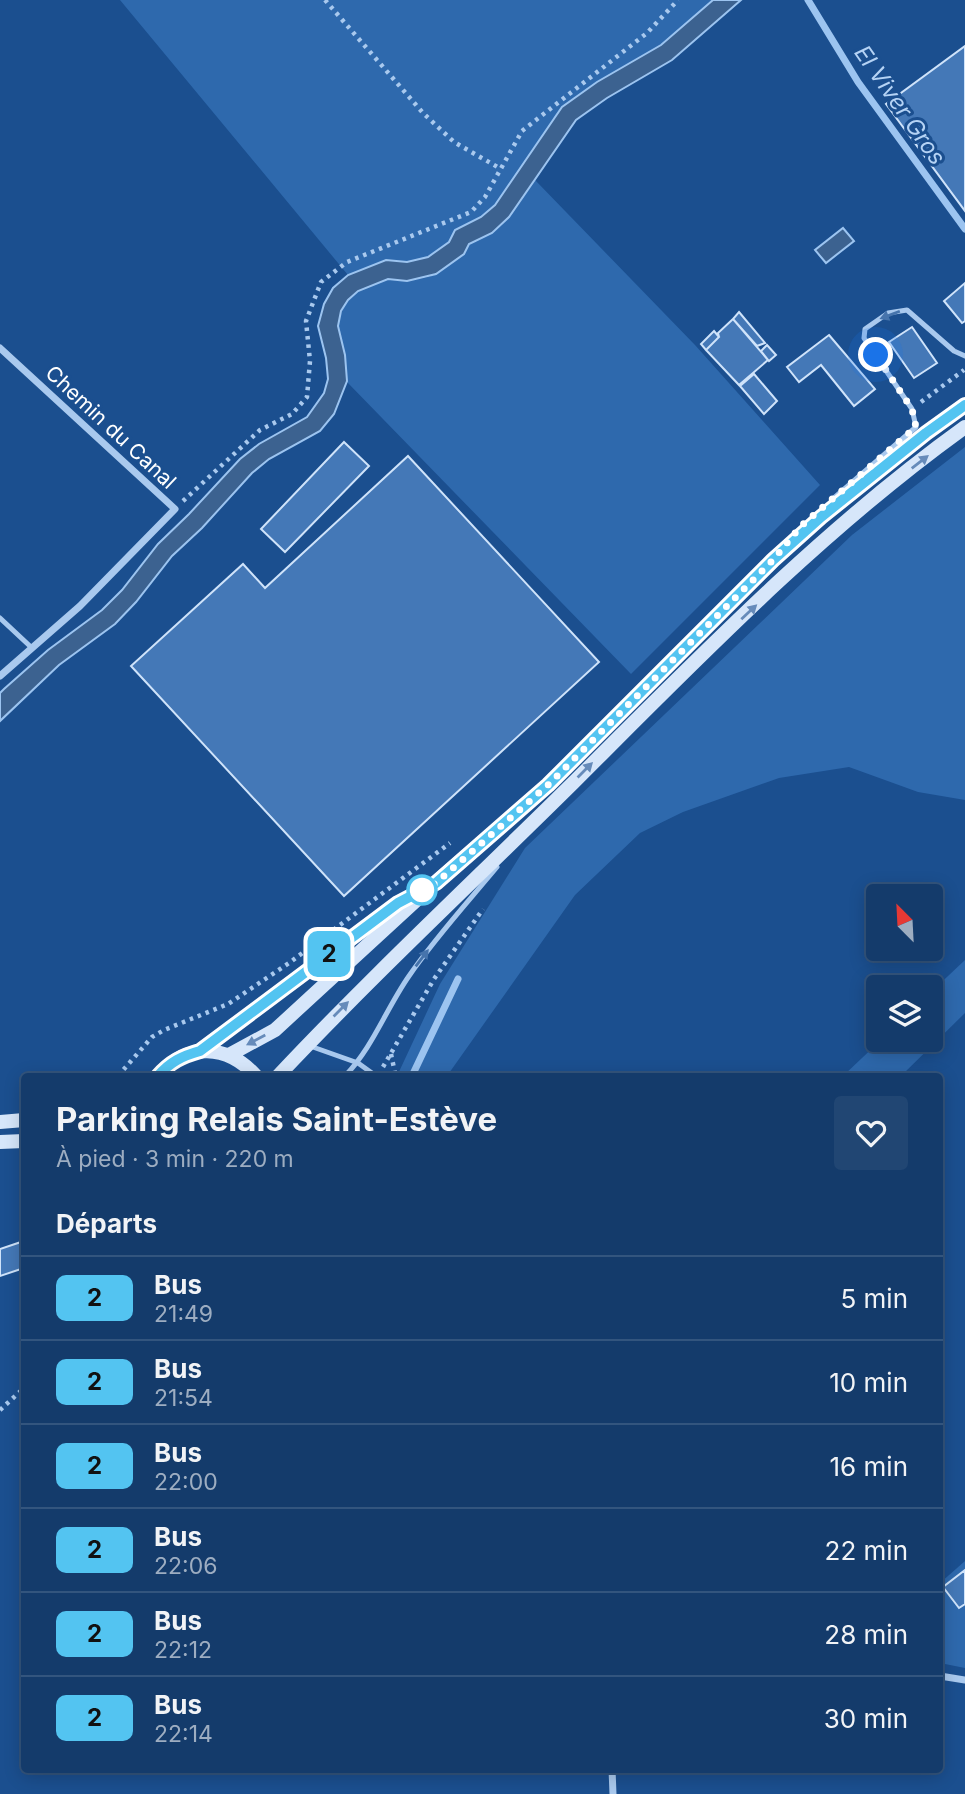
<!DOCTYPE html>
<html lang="fr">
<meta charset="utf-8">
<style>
body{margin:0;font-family:Inter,sans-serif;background:#214673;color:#f1f3f6;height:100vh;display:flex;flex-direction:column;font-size:26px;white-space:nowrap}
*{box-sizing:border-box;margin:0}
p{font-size:23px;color:#9dadc1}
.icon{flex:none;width:38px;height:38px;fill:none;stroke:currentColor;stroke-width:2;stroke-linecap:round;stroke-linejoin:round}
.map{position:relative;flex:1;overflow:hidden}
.sheet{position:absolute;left:21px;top:1073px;width:922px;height:700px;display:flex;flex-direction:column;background:#143b6b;border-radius:7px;box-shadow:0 4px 18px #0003,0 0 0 2px #33557e}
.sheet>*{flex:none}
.badge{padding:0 14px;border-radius:10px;font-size:24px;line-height:46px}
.needle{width:46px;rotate:336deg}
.fabs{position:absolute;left:866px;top:884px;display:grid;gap:14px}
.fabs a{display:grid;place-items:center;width:77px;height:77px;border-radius:7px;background:#143b6b;box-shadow:0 4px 18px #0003,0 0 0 2px #33557e;font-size:35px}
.you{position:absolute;width:35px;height:35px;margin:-18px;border:5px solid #fff;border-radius:50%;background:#1a73e8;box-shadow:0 0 0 10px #1a73e833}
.map>.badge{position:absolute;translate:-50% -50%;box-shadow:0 0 0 4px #fff}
h2{padding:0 35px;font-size:26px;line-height:63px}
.round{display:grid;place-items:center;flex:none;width:74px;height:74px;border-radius:7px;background:#214673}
.headline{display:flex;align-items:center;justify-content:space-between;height:119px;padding:0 35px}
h1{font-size:33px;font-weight:700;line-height:52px}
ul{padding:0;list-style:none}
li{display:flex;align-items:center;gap:21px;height:84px;padding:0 35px;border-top:2px solid #33557e}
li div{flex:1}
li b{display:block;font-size:26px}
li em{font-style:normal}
li .badge{min-width:77px;font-weight:700;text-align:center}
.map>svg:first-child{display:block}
.green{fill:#2e69ad}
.water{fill:#3c6290;stroke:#9cc4f0;stroke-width:2}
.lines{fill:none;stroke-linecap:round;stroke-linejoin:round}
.stream{stroke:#9cc4f0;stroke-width:7}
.building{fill:#4478b7;stroke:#cfe3fa;stroke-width:2}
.path{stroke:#a9c9ee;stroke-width:4.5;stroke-dasharray:3.5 5;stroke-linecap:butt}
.service{stroke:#a9c9ee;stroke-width:5}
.minor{stroke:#a9c9ee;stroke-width:7}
.secondary{stroke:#d6e6fa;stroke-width:14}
.oneway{fill:#4674ac}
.oneway2{fill:#668bba}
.line-casing{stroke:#fff;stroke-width:16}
.line{stroke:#53c4f1;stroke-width:10}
.walk{stroke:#fff;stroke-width:7;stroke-dasharray:0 12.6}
.stop-dot{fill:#fff;stroke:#53c4f1;stroke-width:3.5}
.labels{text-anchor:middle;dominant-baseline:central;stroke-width:6;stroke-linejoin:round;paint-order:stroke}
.street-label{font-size:21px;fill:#fff;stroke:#1b4f8f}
.water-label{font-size:23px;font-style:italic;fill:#b5d3f5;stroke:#1b4f8f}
</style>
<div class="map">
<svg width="965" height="1794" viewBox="0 0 965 1794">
<rect width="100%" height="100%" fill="#1b4f8f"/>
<!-- green -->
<path class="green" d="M120,0H713L661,45L597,82L562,107L511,182L513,185L510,183L495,205L481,217L455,230L449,242L428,257L406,262L386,260L348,275Z
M535,180L695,345L820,485L631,674L347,382C347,361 334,333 341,314C347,294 367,284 386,280C402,277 415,283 434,275C446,270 456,255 466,247C473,241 482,239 490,234C509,222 522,198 535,180Z
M965,447V800L918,792L849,767L779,778L683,812L640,833L575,895L447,1076H397L440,984L525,848L852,535Z
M965,960V1013L901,1076H843L881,1040H931V992Z
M965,1561V1668L940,1663V1583Z"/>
<!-- water -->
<path class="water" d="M713,0H741L672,60L607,98L576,120L509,217L492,233L469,244L464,254L436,274L407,281L388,279L358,291L348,300L341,311L338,326L345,355L347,381L334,414L320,431L269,459L252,473L202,528L172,556L136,602L115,624L59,665L0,721V693L4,689L48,650L102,610L122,590L158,544L189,514L240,459L259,444L307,417L324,393L328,379L326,358L318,326L324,304L333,288L348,275L386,260L407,262L428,257L449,242L455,230L481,217L495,205L562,107L597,82L661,45Z
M843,228L854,241L826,263L815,250Z"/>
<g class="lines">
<!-- stream -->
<path class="stream" d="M808,0L858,82L965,229
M412,1076L458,979"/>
</g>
<!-- building -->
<path class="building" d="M965,46V211L886,104Z
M965,283V321L962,323L944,301Z
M739,312L765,343L757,346L733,319Z
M733,319L768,360L739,385L706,350L719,337L718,333Z
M912,327L937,363L914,378L889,342Z
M714,331L719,337L706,350L701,344Z
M829,335L875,389L854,406L821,365L799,382L787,367Z
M767,345L776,355L769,361L761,351Z
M754,374L777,401L764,414L740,386Z
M344,442L369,466L285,552L261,529Z
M408,456L599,662L344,896L131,666L243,564L265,588Z
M24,1241V1268L0,1276V1249Z
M965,1570V1604L959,1608L943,1587Z"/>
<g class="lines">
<!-- path -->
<path class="path" d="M325,0L423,113L454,142L501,169
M921,402L964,370
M183,501L260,430L292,414L307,397L310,361L306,321L321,282L347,262L471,212L485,197L522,131L647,33L678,0
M391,1054L395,1073L399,1076
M383,1067L434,979L483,909
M118,1076L152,1037L164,1030L228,1004L289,963L450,843
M0,1410L24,1388"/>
<!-- service -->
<path class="service" d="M834,498L916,427L912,409L864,338L865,329L888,313L907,310L954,351L965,356
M0,618L32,648
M310,1046L358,1063L376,1076
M205,1047L398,903L414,894
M345,1076C373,1047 386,1009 409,976C435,938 467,903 497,867"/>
<!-- minor -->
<path class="minor" d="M0,348L175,509L80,606L0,676
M940,1676L965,1680
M612,1769L613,1794"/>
<!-- secondary -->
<path class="secondary" d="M229,1055L275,1030L436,882L548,785L773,560L821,517L926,433L965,405
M158,1076C187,1042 227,1044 256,1076
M278,1076C373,975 475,880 574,782C698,658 823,529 965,427
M0,1122L24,1120
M0,1142L24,1141"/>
</g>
<!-- one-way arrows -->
<defs><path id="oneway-solid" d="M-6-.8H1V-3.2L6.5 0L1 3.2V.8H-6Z" transform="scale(1.75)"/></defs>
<g class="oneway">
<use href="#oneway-solid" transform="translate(890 315) rotate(159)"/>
<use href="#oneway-solid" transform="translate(422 958) rotate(-53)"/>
</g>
<g class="oneway2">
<use href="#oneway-solid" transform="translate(920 462) rotate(-38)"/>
<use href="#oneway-solid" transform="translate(749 612) rotate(-43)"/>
<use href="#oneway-solid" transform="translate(585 770) rotate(-45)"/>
<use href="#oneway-solid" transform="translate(341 1009) rotate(-45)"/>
<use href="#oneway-solid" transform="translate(256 1040) rotate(152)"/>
</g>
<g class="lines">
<defs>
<path id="line" d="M158,1076C170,1062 182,1056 200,1051L398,903L436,883L548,785L773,560L821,517L926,433L965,405"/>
</defs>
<!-- line casing -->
<use href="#line" class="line-casing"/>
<!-- line -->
<use href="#line" class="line"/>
<!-- walk -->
<path class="walk" d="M422,890L417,893L436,883L548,785L773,560L801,526L916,427L912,409L876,355"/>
</g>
<!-- markers -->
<circle class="stop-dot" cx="422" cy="890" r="14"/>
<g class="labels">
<!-- street labels -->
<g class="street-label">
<text transform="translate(111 427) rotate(43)">Chemin du Canal</text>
</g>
<!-- water labels -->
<g class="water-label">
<text transform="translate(900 105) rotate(55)">El Viver Gros</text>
</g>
</g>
</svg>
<div class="fabs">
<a><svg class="needle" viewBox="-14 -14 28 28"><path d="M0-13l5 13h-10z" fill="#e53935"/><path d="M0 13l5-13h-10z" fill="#9dadc1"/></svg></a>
<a><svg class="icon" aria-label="layers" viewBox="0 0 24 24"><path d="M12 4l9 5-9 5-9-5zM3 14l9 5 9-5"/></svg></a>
</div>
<div class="you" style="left:876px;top:355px"></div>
<b class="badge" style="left:329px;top:954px;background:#53c4f1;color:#111">2</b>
<section class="sheet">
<div class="headline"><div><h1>Parking Relais Saint-Estève</h1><p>À pied · 3 min · 220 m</p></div><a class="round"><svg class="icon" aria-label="heart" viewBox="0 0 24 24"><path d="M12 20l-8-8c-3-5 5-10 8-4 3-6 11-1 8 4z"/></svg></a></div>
<h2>Départs</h2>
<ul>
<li><span class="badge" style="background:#53c4f1;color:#111">2</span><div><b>Bus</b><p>21:49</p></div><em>5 min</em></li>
<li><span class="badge" style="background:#53c4f1;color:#111">2</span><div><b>Bus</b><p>21:54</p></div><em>10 min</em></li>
<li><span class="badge" style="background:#53c4f1;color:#111">2</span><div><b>Bus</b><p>22:00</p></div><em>16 min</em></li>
<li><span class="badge" style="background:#53c4f1;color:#111">2</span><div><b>Bus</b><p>22:06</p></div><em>22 min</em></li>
<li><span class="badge" style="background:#53c4f1;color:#111">2</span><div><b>Bus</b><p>22:12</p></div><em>28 min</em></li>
<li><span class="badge" style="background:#53c4f1;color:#111">2</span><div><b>Bus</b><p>22:14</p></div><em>30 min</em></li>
</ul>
</section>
</div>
